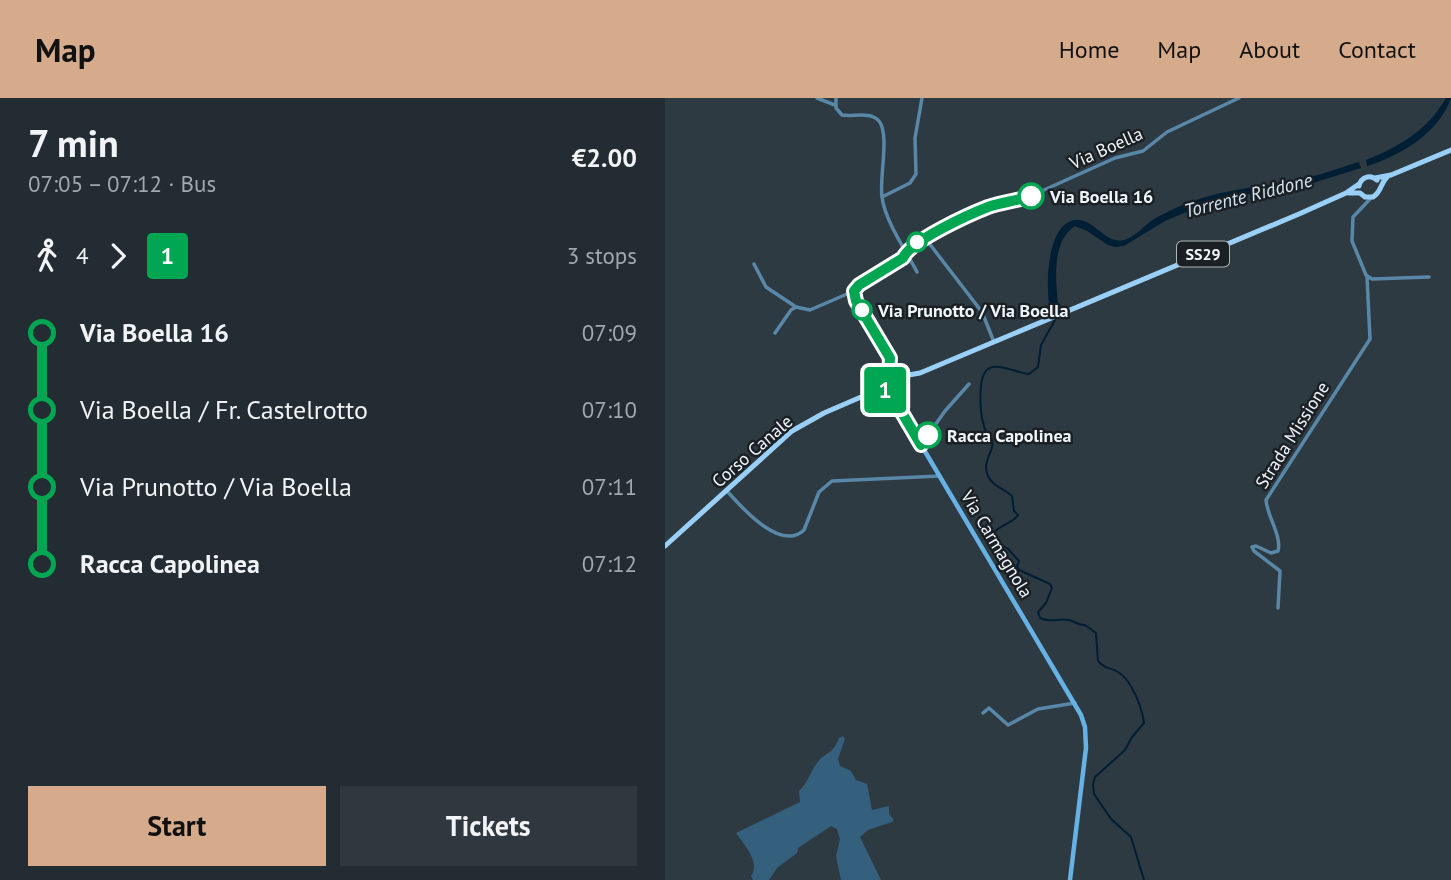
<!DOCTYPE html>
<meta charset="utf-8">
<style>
body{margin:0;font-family:"PT Sans",sans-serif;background:#2e383e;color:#f1f3f6;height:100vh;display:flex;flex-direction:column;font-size:26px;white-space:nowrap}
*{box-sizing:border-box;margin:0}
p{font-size:23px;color:#a2a7ac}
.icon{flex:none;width:38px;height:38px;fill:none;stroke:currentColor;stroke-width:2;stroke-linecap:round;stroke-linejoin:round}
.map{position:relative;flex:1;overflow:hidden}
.side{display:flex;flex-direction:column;background:#222c32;width:665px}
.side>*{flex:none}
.badge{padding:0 14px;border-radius:5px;font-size:24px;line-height:46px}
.map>.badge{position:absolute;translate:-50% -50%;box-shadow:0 0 0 4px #fff}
.legs{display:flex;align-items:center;gap:10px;height:77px;padding:0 28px;font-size:23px}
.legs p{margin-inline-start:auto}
.overview{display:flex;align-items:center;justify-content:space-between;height:119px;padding:0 28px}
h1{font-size:38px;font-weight:700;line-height:52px}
.cta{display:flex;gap:14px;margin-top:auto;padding:14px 28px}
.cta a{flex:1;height:80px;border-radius:0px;background:#d6ab8b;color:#111;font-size:28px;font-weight:700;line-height:80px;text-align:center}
.cta a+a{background:#2e383e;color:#f1f3f6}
ul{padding:0 28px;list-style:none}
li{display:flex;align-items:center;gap:24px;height:77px;font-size:26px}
li i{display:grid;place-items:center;width:10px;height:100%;margin:0 9px;background:currentColor}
li i::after{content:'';width:18px;height:18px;margin:-9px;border:5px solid;border-radius:50%;background:#222c32}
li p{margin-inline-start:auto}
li:first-child i{background:linear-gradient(#0000 50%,currentColor 0)}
li:last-child i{background:linear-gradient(currentColor 50%,#0000 0)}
header{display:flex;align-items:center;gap:42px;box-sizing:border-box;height:98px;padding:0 35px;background:#d6ab8b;color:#111}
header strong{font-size:33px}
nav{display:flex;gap:38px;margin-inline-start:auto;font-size:24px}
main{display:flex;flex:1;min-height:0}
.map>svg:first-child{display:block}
.green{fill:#35607d}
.water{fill:#001e34}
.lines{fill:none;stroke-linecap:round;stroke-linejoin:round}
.stream{stroke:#001e34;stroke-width:2}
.minor{stroke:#5987a7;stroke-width:3.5}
.secondary{stroke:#67b2e5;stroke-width:4.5}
.primary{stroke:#9ad0f8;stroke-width:5}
.line-1-casing{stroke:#fff;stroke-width:16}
.line-1{stroke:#00a651;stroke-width:10}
.stop-1-dot{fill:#fff;stroke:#00a651;stroke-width:3.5}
.labels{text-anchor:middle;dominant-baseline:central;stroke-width:5;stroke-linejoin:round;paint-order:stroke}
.shield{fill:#1b2024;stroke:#afb6bb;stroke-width:2}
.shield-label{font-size:16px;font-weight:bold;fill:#eff6fc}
.street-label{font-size:18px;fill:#eff6fc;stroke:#1b2024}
.stop-label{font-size:18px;font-weight:bold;fill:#eff6fc;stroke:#1b2024;text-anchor:start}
.water-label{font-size:19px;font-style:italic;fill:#d4e5f2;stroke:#1b2024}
</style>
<header>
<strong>Map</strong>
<nav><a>Home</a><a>Map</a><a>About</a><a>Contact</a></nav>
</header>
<main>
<section class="side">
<div class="overview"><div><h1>7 min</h1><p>07:05 – 07:12 · Bus</p></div><b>€2.00</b></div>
<div class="legs"><svg class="icon" aria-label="walk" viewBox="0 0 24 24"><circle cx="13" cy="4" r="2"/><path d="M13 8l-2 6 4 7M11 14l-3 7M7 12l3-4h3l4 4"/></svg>4<svg class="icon" aria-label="forward" viewBox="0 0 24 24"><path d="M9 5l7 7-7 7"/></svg><b class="badge" style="background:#00a651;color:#fff">1</b><p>3 stops</p></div>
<ul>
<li><i style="color:#00a651"></i><b>Via Boella 16</b><p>07:09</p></li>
<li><i style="color:#00a651"></i><span>Via Boella / Fr. Castelrotto</span><p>07:10</p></li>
<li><i style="color:#00a651"></i><span>Via Prunotto / Via Boella</span><p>07:11</p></li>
<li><i style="color:#00a651"></i><b>Racca Capolinea</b><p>07:12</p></li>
</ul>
<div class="cta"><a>Start</a><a>Tickets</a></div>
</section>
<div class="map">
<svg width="786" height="782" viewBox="0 0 786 782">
<rect width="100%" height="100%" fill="#2e3a42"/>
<!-- green -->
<path class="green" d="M178,638L180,641L173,661L175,668L186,673L191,682L202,686L207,712L224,708V716L229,722L227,724L203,732L195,739L216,782H176L171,758L175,741L172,731L166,728L133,750L132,755L112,770L104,782H88L86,778C96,764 79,747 71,735L135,704L134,693C144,684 145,673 152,665C162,652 167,658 174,640Z"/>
<!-- water -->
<path class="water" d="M781,0H786C774,35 735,58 702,68L701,62C734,49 763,32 781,0Z
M694,64L696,70L632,90L583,96L538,107L500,123L459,148L450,149L443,147L422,133L410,128C385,144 391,187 394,213L386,215C380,194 381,138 402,125C425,111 438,148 459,142C471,139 479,127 489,121C500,115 512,109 523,105C558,91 596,89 632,82C653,78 674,70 694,64Z"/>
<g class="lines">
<!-- stream -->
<path class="stream" d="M390,213V222L376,247L373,269L364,276C353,275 331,264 323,271C312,279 315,315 319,328C320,334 325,337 327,342C331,351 316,363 323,378C328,389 339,390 347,398L349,413L353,417C346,427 331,427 326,440L343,451L354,463L352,468L354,472L385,486L387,490L381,505L373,514L375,520C385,525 394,520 404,522C411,524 412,527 420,527L431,535L433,563C443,573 443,568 453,574C467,582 477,610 479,625L467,639L460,652L430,679L428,686L429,696L446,721L466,739L479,782"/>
<!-- minor -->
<path class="minor" d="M152,0L170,7
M171,0V10L177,17C188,19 206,13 214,23C225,37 214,80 217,99C220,123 241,153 252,174
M217,99L245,85L251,76L250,40L257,0
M706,100L688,119L687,143L701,177L707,181L764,179
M260,140L317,214L329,244
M89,166L101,189L131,209
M189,193L191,203L232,275
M110,235L126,212L131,209L145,212L189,193L194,187L238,160L241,153L251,145L321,110L359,101L450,60L478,53L502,34L574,0
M224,276L225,262
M256,347L280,313L304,286
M62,393C77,410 116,454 139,432L154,394L167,383L275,378
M613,510L615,473L589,453L587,449L591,448L606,455L613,453C617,438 602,418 601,402L705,241L702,179
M318,615L324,610L343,627L373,611L410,605"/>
<!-- secondary -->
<path class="secondary" d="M226,296L416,617L420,629L421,650L405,782
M235,296V309"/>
<!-- primary -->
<path class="primary" d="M710,80L726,77L786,52
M694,88C696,79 705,76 712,82
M684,95H695L700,99H708C717,94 715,85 723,78
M218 286a11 11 0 1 1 22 0a11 11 0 1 1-22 0Z
M238,278L255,275L634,116L681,95L694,86
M0,448L127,333L159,315L203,296L222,294"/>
</g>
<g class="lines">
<defs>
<path id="line-1" d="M263,337L256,347L226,296L219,290V282L224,276L225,260L191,203L189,193L194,187L238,160C245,143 305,116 323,109C337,104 352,103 366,98"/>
</defs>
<!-- line-1 casing -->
<use href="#line-1" class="line-1-casing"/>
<!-- line-1 -->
<use href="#line-1" class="line-1"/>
</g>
<!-- markers -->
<g class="stop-1-dot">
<circle cx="366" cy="98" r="12"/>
<circle cx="252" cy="144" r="9"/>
<circle cx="197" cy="212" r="9"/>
<circle cx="263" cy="337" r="12"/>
</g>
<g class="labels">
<!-- shield labels -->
<rect class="shield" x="512" y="143.5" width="52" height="25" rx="5"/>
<g class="shield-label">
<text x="538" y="156">SS29</text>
</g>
<!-- street labels -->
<g class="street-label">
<text transform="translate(441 50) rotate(-24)">Via Boella</text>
<text transform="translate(627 337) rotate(-58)">Strada Missione</text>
<text transform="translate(87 353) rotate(-41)">Corso Canale</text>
<text transform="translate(332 446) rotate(59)">Via Carmagnola</text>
</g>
<!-- stop labels -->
<g class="stop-label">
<text x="385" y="98">Via Boella 16</text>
<text x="213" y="212">Via Prunotto / Via Boella</text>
<text x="282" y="337">Racca Capolinea</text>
</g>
<!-- water labels -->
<g class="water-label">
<text transform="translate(583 97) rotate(-14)">Torrente Riddone</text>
</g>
</g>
</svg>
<b class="badge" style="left:220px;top:292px;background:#00a651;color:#fff">1</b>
</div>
</main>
